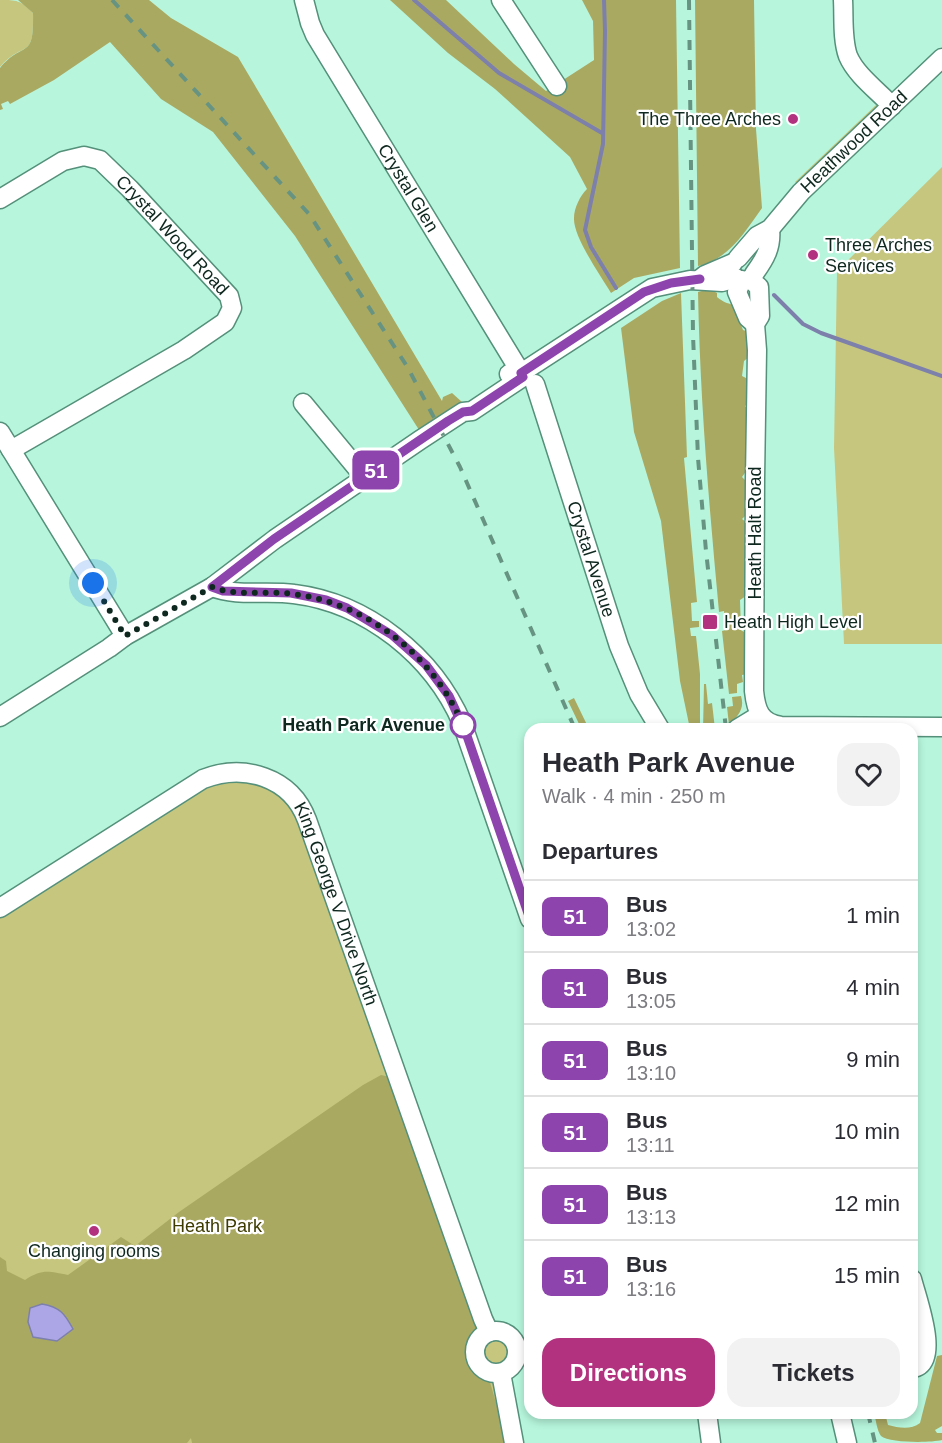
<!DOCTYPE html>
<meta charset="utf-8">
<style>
body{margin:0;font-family:Arial,sans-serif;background:#f2f2f3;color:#2b2b33;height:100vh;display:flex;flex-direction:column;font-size:22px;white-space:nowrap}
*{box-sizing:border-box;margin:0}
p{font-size:20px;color:#7c7c81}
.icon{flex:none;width:33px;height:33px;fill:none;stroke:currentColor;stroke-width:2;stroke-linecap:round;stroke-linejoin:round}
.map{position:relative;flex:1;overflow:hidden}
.panel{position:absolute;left:524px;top:723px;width:394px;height:696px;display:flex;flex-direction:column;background:#fff;border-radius:18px;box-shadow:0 3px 9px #0003}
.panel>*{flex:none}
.badge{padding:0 12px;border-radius:9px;font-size:21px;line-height:39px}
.you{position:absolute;width:30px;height:30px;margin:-15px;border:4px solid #fff;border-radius:50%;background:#1a73e8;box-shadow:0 0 0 9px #1a73e833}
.map>.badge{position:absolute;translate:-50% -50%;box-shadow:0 0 0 3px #fff}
h2{padding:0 18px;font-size:22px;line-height:54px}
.round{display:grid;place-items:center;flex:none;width:63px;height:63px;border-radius:18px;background:#f2f2f3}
.overview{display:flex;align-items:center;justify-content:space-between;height:102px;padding:0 18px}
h1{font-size:28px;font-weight:700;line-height:45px}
.button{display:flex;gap:12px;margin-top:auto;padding:12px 18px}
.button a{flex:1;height:69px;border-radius:18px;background:#b2327f;color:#fff;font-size:24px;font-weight:700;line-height:69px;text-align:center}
.button a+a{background:#f2f2f3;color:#2b2b33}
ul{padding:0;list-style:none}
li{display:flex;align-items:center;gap:18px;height:72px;padding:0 18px;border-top:2px solid #e1e1e2}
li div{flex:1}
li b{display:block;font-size:22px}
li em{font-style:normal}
li .badge{min-width:66px;font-weight:700;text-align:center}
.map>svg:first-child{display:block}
.green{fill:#c6c67f}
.forest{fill:#aaa962}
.water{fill:#aca6e7;stroke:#7d80ab;stroke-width:1.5}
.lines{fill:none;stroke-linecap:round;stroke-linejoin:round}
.stream{stroke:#7d80ab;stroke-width:4}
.minor-casing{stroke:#54907a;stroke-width:21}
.minor{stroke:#fff;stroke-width:18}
.rail{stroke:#679482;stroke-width:4;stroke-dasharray:10 10;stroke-linecap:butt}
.line-casing{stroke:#fff;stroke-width:14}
.line{stroke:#8e44ad;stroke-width:9}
.walk{stroke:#0f281f;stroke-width:6;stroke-dasharray:0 10.8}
.poi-dot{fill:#b2327f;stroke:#fff;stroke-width:2}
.stop-dot{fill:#fff;stroke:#8e44ad;stroke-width:3}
.labels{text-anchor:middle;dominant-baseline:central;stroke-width:4.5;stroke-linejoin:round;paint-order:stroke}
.poi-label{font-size:18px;fill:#0f281f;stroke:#fff;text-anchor:start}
.street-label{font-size:18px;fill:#0f281f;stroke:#fff}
.stop-label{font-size:18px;font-weight:bold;fill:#0f281f;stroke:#fff;text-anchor:end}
.park-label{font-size:18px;fill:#3d3b00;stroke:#fff}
</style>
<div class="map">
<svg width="942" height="1443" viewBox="0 0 942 1443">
<rect width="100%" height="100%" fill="#b7f6dd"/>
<!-- green -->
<path class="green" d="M0,0C17,0 20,0 33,13C34,62 24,39 0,67Z
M877,104V107L797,184L795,182Z
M942,167V644H844L834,448L837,271Z
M252,777L294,803L480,1329C463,1349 466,1372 493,1379L510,1443H0V913L203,784Z
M479 1352a17 17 0 1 1 34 0a17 17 0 1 1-34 0Z"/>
<!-- forest -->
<path class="forest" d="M18,0H149L171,18L238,57L442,401L443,397L452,393L462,402V410L421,433L295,236L213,132L161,99L110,42L54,80L10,104L8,101L1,104L3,109L0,110V68C24,39 34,62 33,13Z
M390,0H446L514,64L546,91L594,60L593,21L582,0H676L680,268L634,278L611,293C601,276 573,237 574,218C574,208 580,196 587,189L570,157L495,89L448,53Z
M695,0H754L756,129L762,208C745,232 728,260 698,266Z
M709,289L717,293V297C723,302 727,303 733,305L743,330L752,333L750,356L744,361L742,376L752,381L751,402L745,406L751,413L747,470L742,477L747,482L748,513L742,519L750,525L746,596L740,600L741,630L750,636L747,674L742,675L743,682L737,684V693L729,694L722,631L726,630L724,611L719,612C709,504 700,400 698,292Z
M681,293L687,457L684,458L697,602L691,603L692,621H699V627L690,628L691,636H696L700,674V729H690L680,681L661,521L634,432L621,328L662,301Z
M704,684H706L708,704L712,703L715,729H703Z
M741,696C745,709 738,716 729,725L727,707L733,706L732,697Z
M574,698L589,729H585L583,725L580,726L568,701Z
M381,1075L390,1077L479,1324L478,1330L472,1337V1342L474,1344L473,1353L469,1356C467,1370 478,1375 489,1379L497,1406L508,1433L507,1443H192L191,1438L187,1443H0V1257L6,1261L7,1271L25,1280C42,1269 48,1271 68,1275L121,1237L135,1246L179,1212L363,1085Z
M942,1355V1426L935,1430L937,1433H942V1440C930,1443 889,1443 881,1436C877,1431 876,1420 874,1413H885L888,1425C899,1428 911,1430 920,1423L937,1356Z"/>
<!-- water -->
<path class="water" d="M42,1304C60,1307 65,1314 73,1329L57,1341L33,1337L28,1322L30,1308Z"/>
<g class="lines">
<!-- stream -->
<path class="stream" d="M414,0L499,73L602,133
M604,0L605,31L603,144L585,230L591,247L616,288
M774,295L803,324L821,333L942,376"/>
<defs>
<g id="minor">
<path id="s1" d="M304,0L310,23L315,35L521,373"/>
<path d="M501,0L557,86"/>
<path d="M843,0C844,18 842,39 848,56C856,75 878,91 892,106"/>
<path id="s2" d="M0,199L63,161L84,156L100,160L130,189L229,296L232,308L225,322L184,350L11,450"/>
<path id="s3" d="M738,258L757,236L770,229L801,192L942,58"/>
<path d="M754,274C765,259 772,247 770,229"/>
<path d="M700,279L705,275L733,263"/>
<path d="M750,279L759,287L760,316L755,324L757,350L755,479L754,691C756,710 760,723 781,726L942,727"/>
<path d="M742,280L737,292L748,318L755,324"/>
<path d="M509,374L514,371L521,373L652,288L690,280L722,282L736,278"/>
<path id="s4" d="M535,384L619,646L639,694L660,729"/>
<path d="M303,403L365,478"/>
<path d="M0,432L125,636"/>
<path d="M212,587C237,597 267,590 294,594C367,603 433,656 462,723L530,919"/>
<path d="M0,717L109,648L125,636L212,587L275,539L420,440L463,412L472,411L523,377L521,373"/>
<path d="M737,729L760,715"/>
<path id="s5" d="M0,908L203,779C244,763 291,777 307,820L483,1319L489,1332"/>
<path d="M912,1279C917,1299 942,1365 912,1368"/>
<circle cx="496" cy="1352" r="21"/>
<path d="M501,1373L514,1443"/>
<path d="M707,1413L711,1443"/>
<path d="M840,1413L847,1443"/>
</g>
</defs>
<!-- minor casing -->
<use href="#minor" class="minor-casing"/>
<!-- minor -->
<use href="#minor" class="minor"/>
<!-- rail -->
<path class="rail" d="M112,0L309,214L408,368L460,467L575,729
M689,0L693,335L698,458L706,551L726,729
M868,1413L875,1443"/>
</g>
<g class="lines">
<defs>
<path id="line" d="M530,919L466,733L449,696L426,665L392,635L347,608L326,600L291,593L223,591L212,587L274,539L448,421L463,412L472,411L523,377L521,373L644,292L671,283L700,279"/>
</defs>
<!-- line casing -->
<use href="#line" class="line-casing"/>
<!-- line -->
<use href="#line" class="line"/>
<!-- walk -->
<path class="walk" d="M93,583L125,636L212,587C237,597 266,590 293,594C368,603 434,657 463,725"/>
</g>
<!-- markers -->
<g class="poi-dot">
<circle cx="793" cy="119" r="6"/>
<circle cx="813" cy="255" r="6"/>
<rect x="702" y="614" width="16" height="16" rx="3"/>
<circle cx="94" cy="1231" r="6"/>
</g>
<circle class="stop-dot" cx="463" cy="725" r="12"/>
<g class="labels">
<!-- poi labels -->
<g class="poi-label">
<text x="781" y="119" text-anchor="end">The Three Arches</text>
<text x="825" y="245">Three Arches<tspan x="825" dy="21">Services</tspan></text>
<text x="724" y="622">Heath High Level</text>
<text x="94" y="1251" text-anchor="middle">Changing rooms</text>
</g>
<!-- street labels -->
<g class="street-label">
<text stroke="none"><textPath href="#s3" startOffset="165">Heathwood Road</textPath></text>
<text stroke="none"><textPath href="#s1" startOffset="216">Crystal Glen</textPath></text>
<text stroke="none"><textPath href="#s2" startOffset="216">Crystal Wood Road</textPath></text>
<text transform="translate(755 533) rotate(-90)">Heath Halt Road</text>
<text stroke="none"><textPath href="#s4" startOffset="184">Crystal Avenue</textPath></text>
<text stroke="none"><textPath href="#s5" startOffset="454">King George V Drive North</textPath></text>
</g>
<!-- stop labels -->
<g class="stop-label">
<text x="445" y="725">Heath Park Avenue</text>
</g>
<!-- park labels -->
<g class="park-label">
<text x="217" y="1226">Heath Park</text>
</g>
</g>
</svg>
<div class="you" style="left:93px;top:583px"></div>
<b class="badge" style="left:376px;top:470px;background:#8e44ad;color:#fff">51</b>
<section class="panel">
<div class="overview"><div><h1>Heath Park Avenue</h1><p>Walk · 4 min · 250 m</p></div><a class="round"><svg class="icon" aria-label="heart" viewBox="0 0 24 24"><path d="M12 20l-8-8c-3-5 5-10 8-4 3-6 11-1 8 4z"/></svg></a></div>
<h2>Departures</h2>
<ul>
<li><span class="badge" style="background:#8e44ad;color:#fff">51</span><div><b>Bus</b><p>13:02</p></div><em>1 min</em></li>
<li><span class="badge" style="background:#8e44ad;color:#fff">51</span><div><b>Bus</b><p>13:05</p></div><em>4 min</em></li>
<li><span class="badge" style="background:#8e44ad;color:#fff">51</span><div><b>Bus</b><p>13:10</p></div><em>9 min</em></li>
<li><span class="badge" style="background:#8e44ad;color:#fff">51</span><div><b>Bus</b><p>13:11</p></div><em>10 min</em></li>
<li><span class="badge" style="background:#8e44ad;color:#fff">51</span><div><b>Bus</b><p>13:13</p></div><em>12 min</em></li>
<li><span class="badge" style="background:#8e44ad;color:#fff">51</span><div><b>Bus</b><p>13:16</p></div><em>15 min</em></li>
</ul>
<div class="button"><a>Directions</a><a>Tickets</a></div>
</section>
</div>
